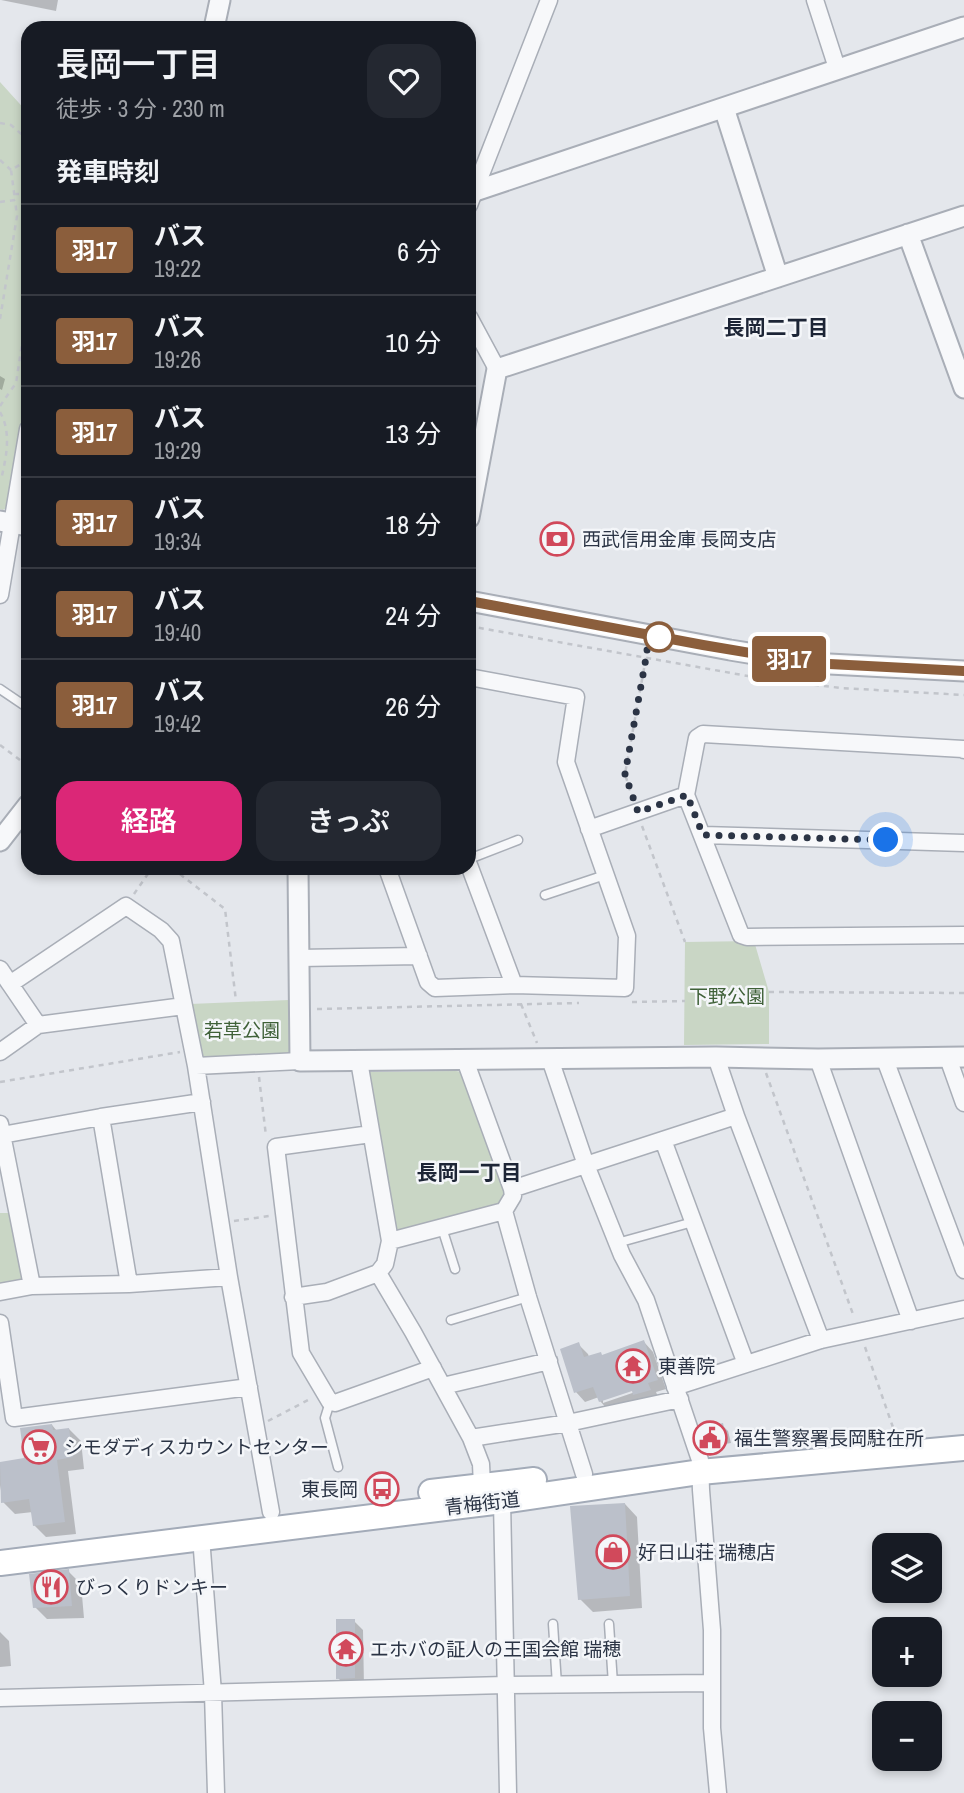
<!DOCTYPE html>
<html lang="ja">
<meta charset="utf-8">
<style>
body{margin:0;font-family:"Archivo Narrow","Noto Sans JP",sans-serif;background:#242831;color:#f1f3f6;height:100vh;display:flex;flex-direction:column;font-size:26px;white-space:nowrap}
*{box-sizing:border-box;margin:0}
p{font-size:23px;color:#9ea1a6}
.icon{flex:none;width:38px;height:38px;fill:none;stroke:currentColor;stroke-width:2;stroke-linecap:round;stroke-linejoin:round}
.map{position:relative;flex:1;overflow:hidden}
.side{position:absolute;left:21px;top:21px;width:455px;height:854px;display:flex;flex-direction:column;background:#171b24;border-radius:21px;box-shadow:0 4px 10px #0003}
.side>*{flex:none}
.badge{padding:0 14px;border-radius:5px;font-size:24px;line-height:46px}
.buttons{position:absolute;left:872px;top:1533px;display:grid;gap:14px}
.buttons a{display:grid;place-items:center;width:70px;height:70px;border-radius:14px;background:#171b24;box-shadow:0 4px 10px #0003;font-size:35px}
.you{position:absolute;width:35px;height:35px;margin:-18px;border:5px solid #fff;border-radius:50%;background:#1a73e8;box-shadow:0 0 0 10px #1a73e833}
.map>.badge{position:absolute;translate:-50% -50%;box-shadow:0 0 0 4px #fff}
h2{padding:0 35px;font-size:26px;line-height:63px}
.round{display:grid;place-items:center;flex:none;width:74px;height:74px;border-radius:21px;background:#242831}
.overview{display:flex;align-items:center;justify-content:space-between;height:119px;padding:0 35px}
h1{font-size:33px;font-weight:600;line-height:52px}
.primary-button{display:flex;gap:14px;margin-top:auto;padding:14px 35px}
.primary-button a{flex:1;height:80px;border-radius:21px;background:#db2777;color:#fff;font-size:28px;font-weight:600;line-height:80px;text-align:center}
.primary-button a+a{background:#242831;color:#f1f3f6}
ul{padding:0;list-style:none}
li{display:flex;align-items:center;gap:21px;height:91px;padding:0 35px;border-top:2px solid #363941}
li div{flex:1}
li b{display:block;font-size:26px}
li em{font-style:normal}
li .badge{min-width:77px;font-weight:700;text-align:center}
.map>svg:first-child{display:block}
.green{fill:#c9d6c5}
.shadow{fill:#0003;fill-rule:evenodd}
.building{fill:#bbc0ca}
.lines{fill:none;stroke-linecap:round;stroke-linejoin:round}
.service-casing{stroke:#a9aeb7;stroke-width:11}
.minor-casing{stroke:#a9aeb7;stroke-width:19}
.tertiary-casing{stroke:#a9aeb7;stroke-width:23}
.primary-casing{stroke:#a3abb8;stroke-width:28}
.path{stroke:#c2c5cb;stroke-width:2.5;stroke-dasharray:5 5;stroke-linecap:butt}
.service{stroke:#f7f8fa;stroke-width:8}
.minor{stroke:#f7f8fa;stroke-width:16}
.tertiary{stroke:#f7f8fa;stroke-width:19}
.primary{stroke:#fff;stroke-width:24}
.line-casing{stroke:#fff;stroke-width:16}
.line{stroke:#8b5e3c;stroke-width:10}
.walk{stroke:#2b3445;stroke-width:7;stroke-dasharray:0 12.6}
.stop-dot{fill:#fff;stroke:#8b5e3c;stroke-width:3.5}
.labels{text-anchor:middle;dominant-baseline:central;stroke-width:5;stroke-linejoin:round;paint-order:stroke}
.poi-label{font-size:19px;fill:#2b3445;stroke:#f4f6f9;text-anchor:start}
.park-label{font-size:19px;fill:#3f6138;stroke:#f4f6f9}
.street-label{font-size:19px;fill:#2b3445;stroke:#f4f6f9}
.neighbourhood-label{font-size:21px;font-weight:bold;fill:#1d2536;stroke:#f4f6f9}
</style>
<div class="map">
<svg width="964" height="1793" viewBox="0 0 964 1793">
<rect width="100%" height="100%" fill="#e4e7ec"/>
<!-- green -->
<path class="green" d="M0,82L28,113V386L8,507L3,510L0,509Z
M754,941L769,992V1044L684,1045L685,942Z
M289,1000V1058L205,1060L198,1056L190,1004Z
M456,1071L462,1072L508,1197L505,1204L397,1235L392,1232L366,1077L370,1072Z
M0,1213H11L24,1284L0,1286Z"/>
<!-- shadow -->
<path class="shadow" d="M1,0H58L56,11Z
M0,376L5,379L2,390L0,389Z
M469,633L476,636L475,647L469,646Z
M644,1342L653,1352L666,1389L656,1392L659,1399L609,1411L600,1401L599,1397L585,1402L576,1392L578,1344L588,1354L589,1357L603,1356ZM640,1387L641,1390L603,1403V1399Z
M52,1425L57,1431L69,1429L81,1441L84,1469L68,1471L76,1534L46,1537L34,1525L33,1512L15,1514L3,1502L0,1485V1463L26,1459Z
M722,1425L728,1431L731,1443L714,1446L708,1441Z
M625,1504L637,1517L642,1608L593,1612L580,1599Z
M68,1571L81,1584L84,1618L47,1619L35,1607Z
M354,1621L363,1630L364,1687H347L338,1678Z
M0,1632L9,1641L11,1666L0,1667Z"/>
<!-- building -->
<path class="building" d="M644,1340L658,1380L648,1383L651,1390L633,1395L632,1391L599,1402L593,1387L574,1393L560,1349L579,1342L584,1357L601,1352L602,1355Z
M723,1423L726,1437L706,1441L703,1428Z
M52,1424L53,1430L69,1428L73,1457L57,1460L65,1522L33,1526L29,1499L1,1503L0,1462L24,1458L20,1428Z
M625,1503L630,1596L578,1600L570,1506Z
M69,1569L72,1606L33,1608L29,1574Z
M336,1619H355V1678L336,1679Z"/>
<g class="lines">
<defs>
<path id="service" d="M0,689L28,708
M469,859L518,840
M545,895L605,875
M442,1228L455,1269
M617,1243L693,1222
M451,1320L528,1297
M330,1402L325,1418L338,1467
M553,1624L557,1685
M609,1624L613,1684"/>
<path id="minor" d="M815,0L837,68
M469,205L549,0
M469,317L497,369
M0,595L28,429
M964,750L963,749L703,734L697,738L686,795L741,935L747,937L964,935
M589,829L686,795
M703,835L964,843
M469,865L514,985
M387,868L428,982L435,988L514,985L625,988L627,936L566,762L576,697L469,677
M299,958L419,956
M0,969L10,984L126,906L161,930L171,941L196,1066L229,1277L271,1512
M10,984L38,1025L184,1006
M0,1052L38,1025
M716,1057L736,1116L821,1340
M884,1057L964,1270
M948,1058L964,1103
M550,1059L586,1165L622,1255L646,1300L700,1460L701,1490L712,1630V1728L718,1793
M818,1059L911,1321
M465,1060L512,1189
M196,1066L300,1061
M101,1117L129,1284
M0,1124L32,1286
M371,1134L276,1147L301,1353L330,1402L335,1403L433,1368
M2,1135L101,1117L202,1102
M663,1140L746,1364
M504,1211L528,1297L584,1474
M390,1241L504,1211L513,1196L512,1189L736,1116
M378,1273L413,1332L471,1438L481,1464L482,1486
M0,1292L32,1286L129,1284L229,1277
M293,1297L327,1292L378,1273L385,1264L390,1241L359,1061
M0,1323L14,1418L249,1387
M443,1386L549,1361
M675,1387L821,1340L964,1309
M471,1438L568,1423L680,1399
M502,1501L508,1793
M201,1537L213,1693L216,1793
M0,1698L505,1685L711,1683"/>
<path id="tertiary" d="M214,28L220,0
M724,108L778,277
M475,191L964,27
M908,234L964,388
M469,518L497,369L964,216
M0,521L28,526
M469,601L730,650L810,663L964,671
M0,841L28,805
M298,868L300,1061L716,1057L818,1059L964,1057"/>
<path id="primary" d="M431,1492L534,1480
M0,1563L502,1501L700,1472L964,1448"/>
</defs>
<!-- service casing -->
<use href="#service" class="service-casing"/>
<!-- minor casing -->
<use href="#minor" class="minor-casing"/>
<!-- tertiary casing -->
<use href="#tertiary" class="tertiary-casing"/>
<!-- primary casing -->
<use href="#primary" class="primary-casing"/>
<!-- path -->
<path class="path" d="M0,123L11,125L28,140
M0,160L11,170
M14,194H25L28,237
M0,202L15,200L11,170L28,160
M0,319L17,216L15,200
M0,406L16,383L28,305
M0,412C12,433 6,458 1,480
M469,626L759,678L841,688L964,695
M0,745L28,766
M633,800L625,774L647,652
M642,826L685,942
M172,868L225,909L236,1001
M134,894L152,868
M769,992L964,993
M632,1002L685,1001
M521,1004L537,1043
M317,1009L579,1003
M766,1073L854,1317
M259,1077L266,1136
M0,1082L180,1052
M234,1221L269,1216
M865,1347L896,1436
M268,1421L312,1398"/>
<!-- service -->
<use href="#service" class="service"/>
<!-- minor -->
<use href="#minor" class="minor"/>
<!-- tertiary -->
<use href="#tertiary" class="tertiary"/>
<!-- primary -->
<use href="#primary" class="primary"/>
</g>
<g class="lines">
<defs>
<path id="line" d="M469,601L703,645L810,663L964,671"/>
</defs>
<!-- line casing -->
<use href="#line" class="line-casing"/>
<!-- line -->
<use href="#line" class="line"/>
<!-- walk -->
<path class="walk" d="M659,637L649,635L646,658L625,774L638,812L687,795L703,835L886,840"/>
</g>
<!-- icons -->
<defs>
<symbol id="bank-ring" viewBox="-11 -11 22 22"><circle r="9.5" fill="#f4f6f9" stroke="#d1495b" stroke-width="1.5"/><path d="M-6-4H6V4H-6ZM0-2.3a2.3 2.3 0 1 0 0 4.6a2.3 2.3 0 1 0 0-4.6Z" fill="#d1495b"/></symbol>
<symbol id="temple-ring" viewBox="-11 -11 22 22"><circle r="9.5" fill="#f4f6f9" stroke="#d1495b" stroke-width="1.5"/><path d="M0-6L5-2H3V0L6.5 2.5H4V6H1.5V3h-3V6H-4V2.5H-6.5L-3 0V-2H-5Z" fill="#d1495b"/></symbol>
<symbol id="civic-ring" viewBox="-11 -11 22 22"><circle r="9.5" fill="#f4f6f9" stroke="#d1495b" stroke-width="1.5"/><path d="M-.6-6.5H3V-4.5H.6V-3L4-1V1h2V6H-6V1h2V-1L-.6-3ZM-1.2 2.5V6h2.4V2.5Z" fill="#d1495b"/></symbol>
<symbol id="supermarket-ring" viewBox="-11 -11 22 22"><circle r="9.5" fill="#f4f6f9" stroke="#d1495b" stroke-width="1.5"/><path d="M-6-5.5h2.5l.6 2H6L4.5 2H-2.5L-4.4-4H-6ZM-1.5 3.2a1.3 1.3 0 1 0 .1 0ZM3 3.2a1.3 1.3 0 1 0 .1 0Z" fill="#d1495b"/></symbol>
<symbol id="bus-ring" viewBox="-11 -11 22 22"><circle r="9.5" fill="#f4f6f9" stroke="#d1495b" stroke-width="1.5"/><path d="M-5-6H5V4H4V6H2V4H-2V6H-4V4H-5ZM-3.5-4V0h7V-4ZM-3.5 1.2v1.5H-2V1.2ZM2 1.2v1.5H3.5V1.2Z" fill="#d1495b"/></symbol>
<symbol id="shop-ring" viewBox="-11 -11 22 22"><circle r="9.5" fill="#f4f6f9" stroke="#d1495b" stroke-width="1.5"/><path d="M-5-2.5h2.3a2.7 3.5 0 0 1 5.4 0H5L5.5 6h-11ZM-1.5-2.5h3a1.5 2.3 0 0 0-3 0Z" fill="#d1495b"/></symbol>
<symbol id="restaurant-ring" viewBox="-11 -11 22 22"><circle r="9.5" fill="#f4f6f9" stroke="#d1495b" stroke-width="1.5"/><path d="M-5-6h1v4h1v-4h1v4h1v-4h1v5L-1.5 .5V6h-2V.5L-5-1ZM5-6V6H3V1.5H1.5Q1.5-4 5-6Z" fill="#d1495b"/></symbol>
</defs>
<g fill-rule="evenodd">
<use href="#bank-ring" x="538" y="520" width="38" height="38"/>
<use href="#temple-ring" x="614" y="1347" width="38" height="38"/>
<use href="#civic-ring" x="691" y="1419" width="38" height="38"/>
<use href="#supermarket-ring" x="20" y="1428" width="38" height="38"/>
<use href="#bus-ring" x="363" y="1470" width="38" height="38"/>
<use href="#shop-ring" x="594" y="1533" width="38" height="38"/>
<use href="#restaurant-ring" x="32" y="1568" width="38" height="38"/>
<use href="#temple-ring" x="327" y="1630" width="38" height="38"/>
</g>
<!-- markers -->
<circle class="stop-dot" cx="659" cy="637" r="14"/>
<g class="labels">
<!-- poi labels -->
<g class="poi-label">
<text x="582" y="539">西武信用金庫 長岡支店</text>
<text x="658" y="1366">東善院</text>
<text x="734" y="1438">福生警察署長岡駐在所</text>
<text x="64" y="1447">シモダディスカウントセンター</text>
<text x="358" y="1489" text-anchor="end">東長岡</text>
<text x="638" y="1552">好日山荘 瑞穂店</text>
<text x="76" y="1587">びっくりドンキー</text>
<text x="370" y="1649">エホバの証人の王国会館 瑞穂</text>
</g>
<!-- park labels -->
<g class="park-label">
<text x="727" y="996">下野公園</text>
<text x="242" y="1030">若草公園</text>
</g>
<!-- street labels -->
<g class="street-label">
<text transform="translate(482 1503) rotate(-7)">青梅街道</text>
</g>
<!-- neighbourhood labels -->
<g class="neighbourhood-label">
<text x="776" y="327">長岡二丁目</text>
<text x="469" y="1172">長岡一丁目</text>
</g>
</g>
</svg>
<div class="buttons">
<a><svg class="icon" aria-label="layers" viewBox="0 0 24 24"><path d="M12 4l9 5-9 5-9-5zM3 14l9 5 9-5"/></svg></a>
<a>+</a>
<a>−</a>
</div>
<div class="you" style="left:886px;top:840px"></div>
<b class="badge" style="left:789px;top:659px;background:#8b5e3c;color:#fff">羽17</b>
<section class="side">
<div class="overview"><div><h1>長岡一丁目</h1><p>徒歩 · 3 分 · 230 m</p></div><a class="round"><svg class="icon" aria-label="heart" viewBox="0 0 24 24"><path d="M12 20l-8-8c-3-5 5-10 8-4 3-6 11-1 8 4z"/></svg></a></div>
<h2>発車時刻</h2>
<ul>
<li><span class="badge" style="background:#8b5e3c;color:#fff">羽17</span><div><b>バス</b><p>19:22</p></div><em>6 分</em></li>
<li><span class="badge" style="background:#8b5e3c;color:#fff">羽17</span><div><b>バス</b><p>19:26</p></div><em>10 分</em></li>
<li><span class="badge" style="background:#8b5e3c;color:#fff">羽17</span><div><b>バス</b><p>19:29</p></div><em>13 分</em></li>
<li><span class="badge" style="background:#8b5e3c;color:#fff">羽17</span><div><b>バス</b><p>19:34</p></div><em>18 分</em></li>
<li><span class="badge" style="background:#8b5e3c;color:#fff">羽17</span><div><b>バス</b><p>19:40</p></div><em>24 分</em></li>
<li><span class="badge" style="background:#8b5e3c;color:#fff">羽17</span><div><b>バス</b><p>19:42</p></div><em>26 分</em></li>
</ul>
<div class="primary-button"><a>経路</a><a>きっぷ</a></div>
</section>
</div>
